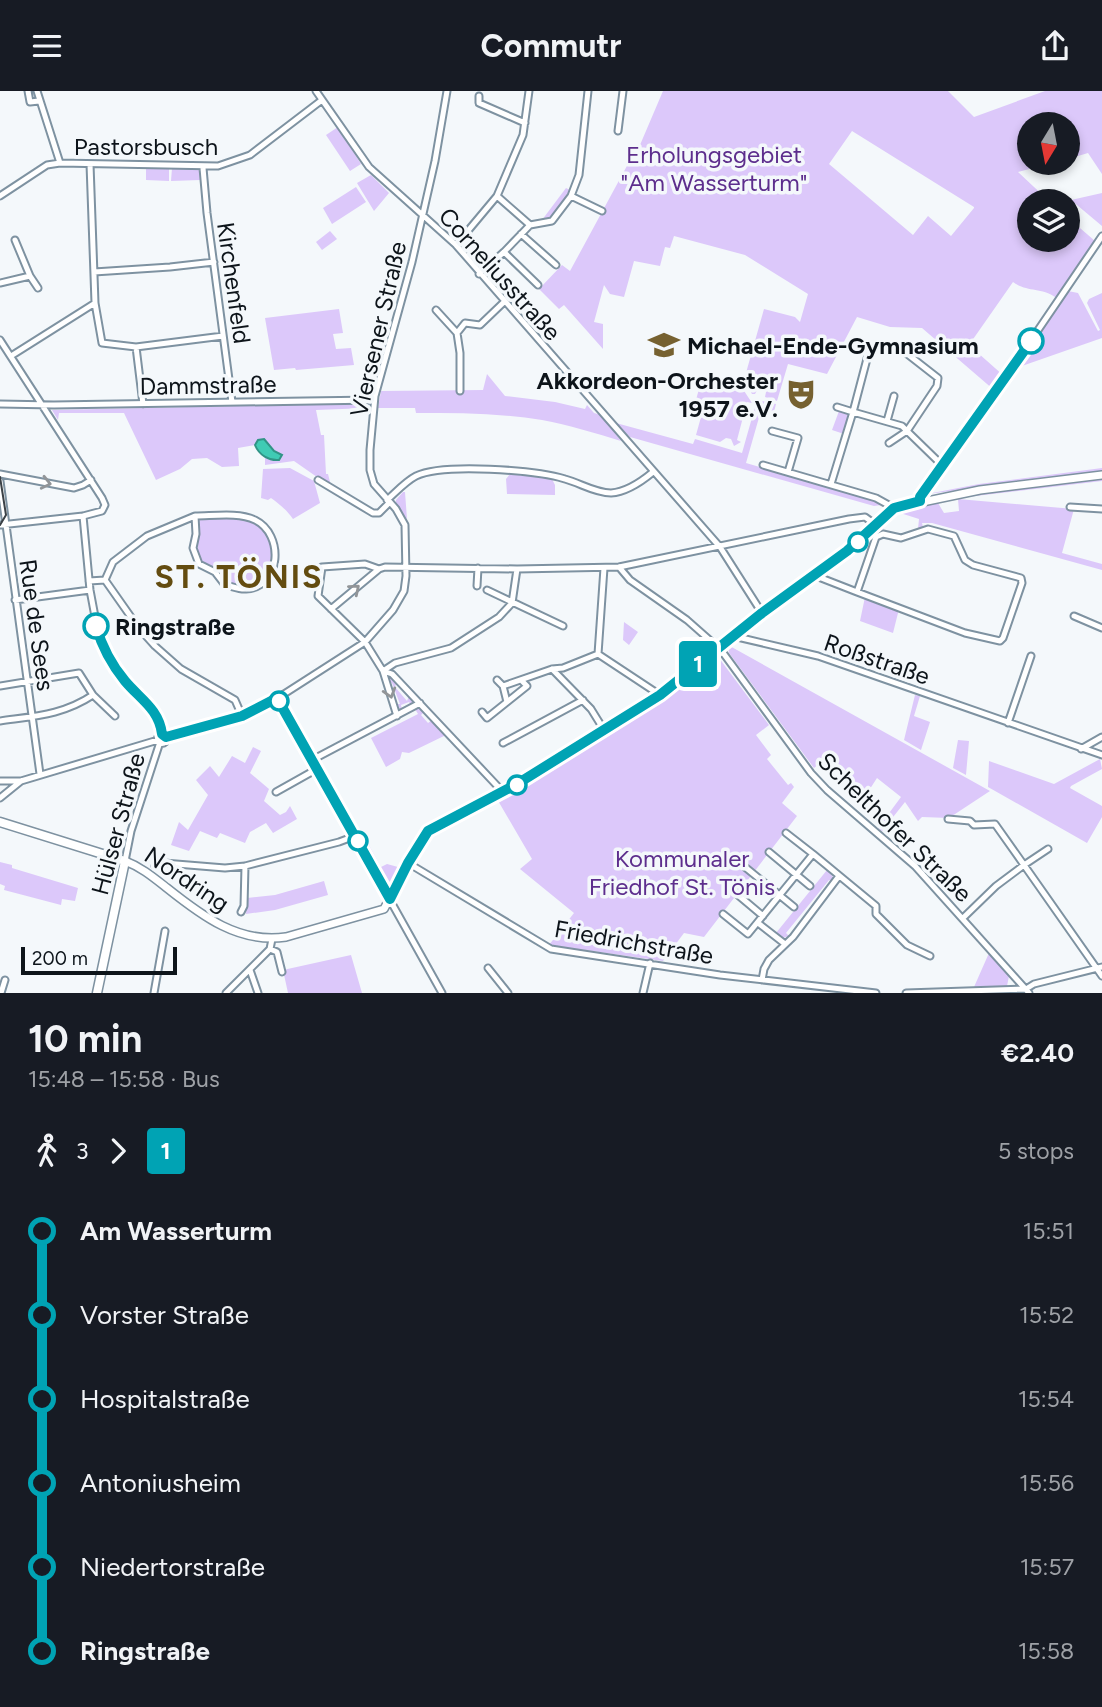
<!DOCTYPE html>
<meta charset="utf-8">
<style>
body{margin:0;font-family:Figtree,sans-serif;background:#20242c;color:#f1f3f6;height:100vh;display:flex;flex-direction:column;font-size:26px;white-space:nowrap}
*{box-sizing:border-box;margin:0}
p{font-size:23px;color:#9ea1a6}
.icon{flex:none;width:38px;height:38px;fill:none;stroke:currentColor;stroke-width:2;stroke-linecap:round;stroke-linejoin:round}
.map{position:relative;height:902px;overflow:hidden}
.panel{display:flex;flex-direction:column;background:#171b24;flex:1}
.panel>*{flex:none}
.badge{padding:0 14px;border-radius:5px;font-size:24px;line-height:46px}
.needle{width:46px;rotate:190deg}
.tools{position:absolute;left:1017px;top:21px;display:grid;gap:14px}
.tools a{display:grid;place-items:center;width:63px;height:63px;border-radius:50%;background:#171b24;box-shadow:0 4px 10px #0003;font-size:35px}
.scale{position:absolute;left:21px;bottom:18px;width:156px;box-sizing:border-box;padding-left:7px;border:4px solid #0d141a;border-top:0;font-size:19px;line-height:24px;white-space:nowrap;color:#0d141a;-webkit-text-stroke:5px #f4f8fb;paint-order:stroke}
.map>.badge{position:absolute;translate:-50% -50%;box-shadow:0 0 0 4px #fff}
.legs{display:flex;align-items:center;gap:10px;height:77px;padding:0 28px;font-size:23px}
.legs p{margin-inline-start:auto}
.head{display:flex;align-items:center;justify-content:space-between;height:119px;padding:0 28px}
h1{font-size:38px;font-weight:700;line-height:52px}
ul{padding:0 28px;list-style:none}
li{display:flex;align-items:center;gap:24px;height:84px;font-size:26px}
li i{display:grid;place-items:center;width:10px;height:100%;margin:0 9px;background:currentColor}
li i::after{content:'';width:18px;height:18px;margin:-9px;border:5px solid;border-radius:50%;background:#171b24}
li p{margin-inline-start:auto}
li:first-child i{background:linear-gradient(#0000 50%,currentColor 0)}
li:last-child i{background:linear-gradient(currentColor 50%,#0000 0)}
header{display:flex;justify-content:space-between;align-items:center;height:91px;padding:0 28px;background:#171b24;font-size:32px;font-weight:700}
.map>svg:first-child{display:block}
.green{fill:#dcc8fa;fill-rule:evenodd}
.water{fill:#40cbb4;stroke:#319486;stroke-width:2}
.lines{fill:none;stroke-linecap:round;stroke-linejoin:round}
.minor-casing{stroke:#7e92a1;stroke-width:9}
.tertiary-casing{stroke:#7e92a1;stroke-width:10}
.secondary-casing{stroke:#7e92a1;stroke-width:11}
.minor{stroke:#fff;stroke-width:5}
.tertiary{stroke:#fff;stroke-width:7}
.secondary{stroke:#fff;stroke-width:8}
.tram{stroke:#3b4146;stroke-width:2}
.oneway{stroke:#929598}
.line-1-casing{stroke:#fff;stroke-width:16}
.line-1{stroke:#00a3b4;stroke-width:10}
.stop-1-dot{fill:#fff;stroke:#00a3b4;stroke-width:3.5}
.labels{text-anchor:middle;dominant-baseline:central;stroke-width:7;stroke-linejoin:round;paint-order:stroke}
.street-label{font-size:24px;fill:#0d141a;stroke:#f4f8fb}
.park-label{font-size:24px;fill:#5d2e8d;stroke:#f4f8fb}
.poi-label{font-size:24px;font-weight:bold;fill:#0d141a;stroke:#f4f8fb;text-anchor:start}
.stop-label{font-size:24px;font-weight:bold;fill:#0d141a;stroke:#f4f8fb;text-anchor:start}
.district-label{font-size:32px;font-weight:bold;letter-spacing:2px;fill:#634c10;stroke:#f4f8fb}
</style>
<header><svg class="icon" aria-label="menu" viewBox="0 0 24 24"><path d="M4 6h16M4 12h16M4 18h16"/></svg>Commutr<svg class="icon" aria-label="share" viewBox="0 0 24 24"><path d="M12 15V3M7 8l5-5 5 5M5 13v7h14v-7"/></svg></header>
<div class="map">
<svg width="1102" height="902" viewBox="0 0 1102 902">
<rect width="100%" height="100%" fill="#f4f8fb"/>
<!-- green -->
<path class="green" d="M663,0H948L974,26L1045,0H1102V83L1088,62L1068,68V33H1029V72H1052L1018,81L1049,110H1029V149H1068V121L1075,129L1073,131L1095,150L1057,207C1039,195 1029,202 1013,191L969,254L1004,285L994,299L922,237L890,236L857,226L827,283L788,273L777,310L765,306L766,301L757,299L755,303H752L744,289L764,218L795,226L800,231L808,203L745,164L674,145L670,157L665,156L660,175L634,170L624,206L610,203L604,194L594,231L603,233V258L564,214L559,218L539,198L562,174L570,180L635,60L637,61ZM852,40L974,116V117L951,145L928,125L913,144L829,73Z
M338,36L361,73L350,80L326,44Z
M146,76L169,77V90L146,89Z
M172,77L199,78L200,89L171,90Z
M371,84L389,102L374,120L357,92Z
M356,96L366,111L332,133L323,117Z
M566,97L570,99L553,125L542,129Z
M1102,102V135L1071,109Z
M330,140L337,148L322,159L316,151Z
M1068,200L1078,202L1098,240L1100,239L1087,212L1089,208L1102,202V247L1019,276Z
M339,218L343,242L333,243L336,258L351,257L354,274L296,279L295,277L274,279L265,227Z
M487,283L505,305L555,311L585,318L587,314L594,322L601,324L621,350C595,342 569,334 542,329C500,322 458,322 416,322L415,317H378L381,300L483,299Z
M697,286L709,290L735,286L752,312L747,311L737,349L741,351L734,355L731,348L726,347L720,351L696,344L701,326L692,323L699,298L694,296Z
M757,309L776,313L774,321L762,316L746,372L879,411L881,414L874,415L630,346L616,332L693,353L695,348L742,362Z
M369,312L368,317L316,319L321,344H324L326,383H328L330,391L327,393L294,370L265,374V366L270,369L279,362L258,349L255,354L238,357L239,375L222,376L207,367L192,368L180,378L156,389L124,322H59L58,329L52,319Z
M839,320L849,322L844,343L832,339Z
M290,377L314,390L320,412L293,428C286,418 279,413 271,407L268,409L261,407L263,378Z
M1102,377V382L927,403L979,393Z
M510,383L552,388L555,394V404L507,403L506,388Z
M1102,387V390L967,406L956,405Z
M403,401H405L407,428L396,413V409Z
M946,407L938,412L944,422L959,420L958,408L1074,418L1062,462L1102,473V479L932,432H922L923,436L918,438L919,428L897,421Z
M889,426L883,439L879,438L874,441L866,455L833,478Z
M199,427C215,427 243,424 257,433C285,451 270,498 237,494C225,492 224,485 216,478C213,476 206,474 202,472L195,459L200,436Z
M865,506L899,518L893,542L860,530Z
M624,531L638,541L629,554L623,549Z
M728,554L990,700L949,727L922,726L918,730L905,711L882,740L878,737L901,706L877,687L866,704L857,699L856,695L828,669L825,668L814,677L729,562Z
M714,566L719,567L769,634L756,644L771,664L767,668L788,694L791,692L794,696L782,712L797,725L704,846L684,842L663,870L549,854L574,822L520,778L532,768L497,708L526,694L664,608Z
M389,585L397,590L395,596L407,610L409,605L413,612L411,614L409,611L401,614L402,619L395,613H400L392,592L388,591Z
M915,604L920,605L914,625L930,631L921,659L904,649Z
M419,617L424,621L421,624L428,632L432,629L446,644L409,662L402,661L400,668L386,676L371,647L418,623L415,618Z
M958,649L969,650L966,684L953,677Z
M253,656L261,660L250,682L269,698L264,710L280,724L286,721L290,715L297,728L273,742L266,732L250,741L245,752L220,742L217,747L200,740L189,760L171,754L179,731L188,739L208,704L196,689L210,675L219,686L232,665L245,672Z
M1100,668L1102,678L1071,695L1070,697L1102,715V726L1087,752L988,696L989,670L1054,693Z
M359,739L364,742L365,747L381,776L387,773L398,776L404,766L406,767L390,796Z
M0,771L12,774V777L78,797L75,810L62,808L61,814L4,799L5,795L0,793Z
M827,779L834,787L833,791L829,789L786,842L789,845L783,847L776,842Z
M324,790L328,804L275,819L246,823L247,807L275,804Z
M989,862L1009,885L1007,895L974,896Z
M351,864L362,902H288L283,879Z"/>
<!-- water -->
<path class="water" d="M264,348L274,360L282,364L279,369C269,370 259,364 255,354L258,349Z"/>
<g class="lines">
<defs>
<path id="minor" d="M28,0L30,11L39,10
M37,0L60,72
M316,0L369,76L456,154L720,456L762,522
M479,5V12L525,32
M618,40L623,0
M90,73L95,212L102,252L136,256L223,245
M203,77L207,122L232,311
M0,105L47,74L60,72L218,75L250,64L322,9
M497,105L530,134
M571,105L602,120
M521,143L556,174
M456,154L497,105L523,44L529,0
M504,161L538,194
M94,181L170,176L214,171
M479,183L504,161L530,134L552,130L571,105L579,84L588,0
M30,185L38,197
M0,192L30,185L15,149
M436,219L457,242L465,232L480,234L504,211
M457,242L460,262V300
M0,249L102,407L105,414L102,420L83,425L0,434
M136,256L143,313
M11,265L95,212
M0,313L54,314L374,309
M887,330L894,305
M772,340L798,347L788,381
M889,352L907,340L937,295L938,287L906,262L884,256L875,257L868,264L853,321L902,335L907,340L943,375
M763,374L876,407L894,417
M0,383L74,397L83,394L91,389
M318,389L373,422H379L390,411
M0,390L40,683
M831,393L853,321L837,316
M387,409C396,401 406,390 416,385C443,372 536,379 565,388C580,392 595,402 611,402C627,401 641,391 653,381
M920,410V406L996,301L1102,145
M1070,416L1102,418
M83,425L90,499L99,547L108,567L124,588L153,617L160,629L162,643
M195,425C213,425 239,421 255,429C284,443 282,496 246,498C240,499 231,495 225,494L215,481L199,473L193,457L196,443Z
M619,476L630,489L687,529L721,559L811,682L827,699L915,775L1029,902
M604,477L598,563L660,604
M816,485L857,501L876,446L883,443L901,447L928,438L954,445L965,469L973,474L1021,487L1022,492L1003,547L1000,550L965,542L857,501
M105,489L138,536L155,555L181,578L235,609L242,625
M89,490L105,489L113,471L147,445L195,425
M477,495L478,477
M487,499L563,535
M15,509L90,499
M331,518L379,478
M1074,525L1102,537
M733,545L818,565L1102,664
M552,578L591,618L604,639
M497,589L503,595L552,578L563,577L598,563
M0,595L79,582L93,604L115,625
M277,607L442,902
M507,611L527,595L522,590
M482,621L487,627L507,611L503,595
M397,625L383,580L395,572L451,557L499,526L512,512L517,478
M0,630C35,625 63,624 93,604
M1008,632L1031,565
M157.5 648a4.5 4.5 0 1 1 9 0a4.5 4.5 0 1 1-9 0Z
M166,646L242,625L284,603L365,551L393,519L404,500L406,485L405,434L396,418L374,393L370,379V359L375,305L412,171L435,70L447,0
M503,652L583,609
M1081,658L1102,646
M312,669L420,612
M0,690H21L158,649
M502,700L392,583L383,580L365,551L318,505L322,476L365,473L379,478L385,476L517,478L619,476L849,428L865,426L876,434
M276,701L317,678
M0,707L21,690
M948,728L970,730L974,734L995,733L1024,774L1048,758
M786,742L813,763
M769,761L810,795
M125,770L131,740L160,651
M408,772L551,858L720,884L876,902
M740,772L794,816
M155,775L164,772L225,777L245,775L339,751L355,745
M738,804L763,825
M241,821L244,815L245,775
M723,823L748,843L813,763L876,815V823L907,854L930,865
M963,827L996,795L1024,774L1102,885
M758,832L785,853
M270,858L277,861L282,881
M488,877L508,902
M250,879L258,902
M762,889L764,878L769,869L793,846L839,785
M1,902L5,889
M154,902L165,840
M226,902L270,858L272,848
M643,902L650,872
M906,902L1026,898L1034,893L1102,876"/>
<path id="tertiary" d="M125,770C141,776 153,786 167,797C202,825 239,853 286,846L384,818L408,772L428,740L524,689L660,604L733,545L847,460L894,417L980,399L1102,384"/>
<path id="secondary" d="M0,731L125,770L97,902"/>
</defs>
<!-- minor casing -->
<use href="#minor" class="minor-casing"/>
<!-- tertiary casing -->
<use href="#tertiary" class="tertiary-casing"/>
<!-- secondary casing -->
<use href="#secondary" class="secondary-casing"/>
<!-- minor -->
<use href="#minor" class="minor"/>
<!-- tertiary -->
<use href="#tertiary" class="tertiary"/>
<!-- secondary -->
<use href="#secondary" class="secondary"/>
<!-- tram -->
<path class="tram" d="M0,386L6,424L0,434"/>
</g>
<!-- one-way arrows -->
<defs><path id="oneway-chevron" d="M-2-3.5L2.5 0L-2 3.5" fill="none" stroke-width="1.6" stroke-linecap="round" stroke-linejoin="round" transform="scale(1.75)"/></defs>
<g class="oneway">
<use href="#oneway-chevron" transform="translate(46 392) rotate(13)"/>
<use href="#oneway-chevron" transform="translate(355 498) rotate(-40)"/>
<use href="#oneway-chevron" transform="translate(390 602) rotate(73)"/>
</g>
<g class="lines">
<defs>
<path id="line-1" d="M96,535C102,556 111,573 125,590C140,608 159,618 162,643L166,646L242,625L277,607L390,808L408,772L428,740L517,693L660,604L762,522L847,460L894,417L920,410V406L1031,250"/>
</defs>
<!-- line-1 casing -->
<use href="#line-1" class="line-1-casing"/>
<!-- line-1 -->
<use href="#line-1" class="line-1"/>
</g>
<!-- icons -->
<defs>
<symbol id="school-bare" viewBox="-9 -9 18 18"><path d="M0-5L7-2L0 1L-7-2ZM-4 1L0 2.5L4 1V4Q0 6-4 4Z" fill="#766130" stroke="#f4f8fb" stroke-width="2.5" paint-order="stroke"/></symbol>
<symbol id="theatre-bare" viewBox="-9 -9 18 18"><path d="M-5-5.5Q0-4 5-5.5V0Q5 5 0 6Q-5 5-5 0ZM-3.3-2.5H-1v1.5H-3.3ZM1-2.5H3.3v1.5H1ZM-2.8 1Q0 5.5 2.8 1Z" fill="#766130" stroke="#f4f8fb" stroke-width="2.5" paint-order="stroke"/></symbol>
</defs>
<g fill-rule="evenodd">
<use href="#school-bare" x="642" y="232" width="44" height="44"/>
<use href="#theatre-bare" x="779" y="281" width="44" height="44"/>
</g>
<!-- markers -->
<g class="stop-1-dot">
<circle cx="1031" cy="250" r="12"/>
<circle cx="858" cy="451" r="9"/>
<circle cx="96" cy="535" r="12"/>
<circle cx="279" cy="610" r="9"/>
<circle cx="517" cy="694" r="9"/>
<circle cx="358" cy="750" r="9"/>
</g>
<g class="labels">
<!-- street labels -->
<g class="street-label">
<text x="146" y="55">Pastorsbusch</text>
<text transform="translate(500 183) rotate(48)">Corneliusstraße</text>
<text transform="translate(234 192) rotate(82)">Kirchenfeld</text>
<text transform="translate(378 238) rotate(-77)">Viersener Straße</text>
<text transform="translate(208 294) rotate(-1)">Dammstraße</text>
<text transform="translate(37 534) rotate(82)">Rue de Sees</text>
<text transform="translate(877 568) rotate(19)">Roßstraße</text>
<text transform="translate(118 733) rotate(-75)">Hülser Straße</text>
<text transform="translate(895 736) rotate(44)">Schelthofer Straße</text>
<text transform="translate(187 788) rotate(34)">Nordring</text>
<text transform="translate(634 851) rotate(10)">Friedrichstraße</text>
</g>
<!-- park labels -->
<g class="park-label">
<text x="714" y="63">Erholungsgebiet<tspan x="714" dy="28">"Am Wasserturm"</tspan></text>
<text x="682" y="767">Kommunaler<tspan x="682" dy="28">Friedhof St. Tönis</tspan></text>
</g>
<!-- poi labels -->
<g class="poi-label">
<text x="687" y="254">Michael-Ende-Gymnasium</text>
<text x="778" y="289" text-anchor="end">Akkordeon-Orchester<tspan x="778" dy="28">1957 e.V.</tspan></text>
</g>
<!-- stop labels -->
<g class="stop-label">
<text x="115" y="535">Ringstraße</text>
</g>
<!-- district labels -->
<g class="district-label">
<text x="239" y="486">ST. TÖNIS</text>
</g>
</g>
</svg>
<div class="tools">
<a><svg class="needle" viewBox="-14 -14 28 28"><path d="M0-13l5 13h-10z" fill="#e53935"/><path d="M0 13l5-13h-10z" fill="#9ea1a6"/></svg></a>
<a><svg class="icon" aria-label="layers" viewBox="0 0 24 24"><path d="M12 4l9 5-9 5-9-5zM3 14l9 5 9-5"/></svg></a>
</div>
<div class="scale">200 m</div>
<b class="badge" style="left:698px;top:573px;background:#00a3b4;color:#fff">1</b>
</div>
<section class="panel">
<div class="head"><div><h1>10 min</h1><p>15:48 – 15:58 · Bus</p></div><b>€2.40</b></div>
<div class="legs"><svg class="icon" aria-label="walk" viewBox="0 0 24 24"><circle cx="13" cy="4" r="2"/><path d="M13 8l-2 6 4 7M11 14l-3 7M7 12l3-4h3l4 4"/></svg>3<svg class="icon" aria-label="forward" viewBox="0 0 24 24"><path d="M9 5l7 7-7 7"/></svg><b class="badge" style="background:#00a3b4;color:#fff">1</b><p>5 stops</p></div>
<ul>
<li><i style="color:#00a3b4"></i><b>Am Wasserturm</b><p>15:51</p></li>
<li><i style="color:#00a3b4"></i><span>Vorster Straße</span><p>15:52</p></li>
<li><i style="color:#00a3b4"></i><span>Hospitalstraße</span><p>15:54</p></li>
<li><i style="color:#00a3b4"></i><span>Antoniusheim</span><p>15:56</p></li>
<li><i style="color:#00a3b4"></i><span>Niedertorstraße</span><p>15:57</p></li>
<li><i style="color:#00a3b4"></i><b>Ringstraße</b><p>15:58</p></li>
</ul>
</section>
